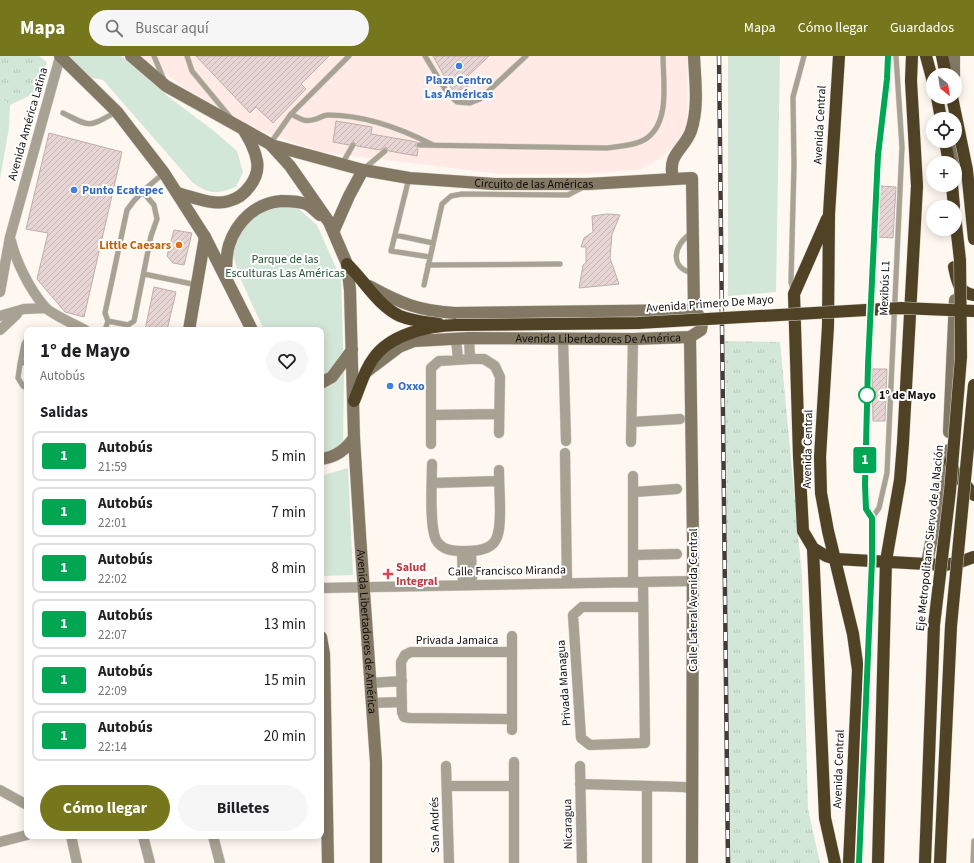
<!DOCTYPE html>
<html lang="es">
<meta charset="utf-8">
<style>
body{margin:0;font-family:"Source Sans 3",sans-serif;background:#f6f6f6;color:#202124;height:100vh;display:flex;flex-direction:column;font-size:15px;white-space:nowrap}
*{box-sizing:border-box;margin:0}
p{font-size:13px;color:#757577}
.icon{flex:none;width:22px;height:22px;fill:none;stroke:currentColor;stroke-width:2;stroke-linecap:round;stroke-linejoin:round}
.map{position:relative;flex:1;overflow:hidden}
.side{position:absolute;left:24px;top:271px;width:300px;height:512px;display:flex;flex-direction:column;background:#fff;border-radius:8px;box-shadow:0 2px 10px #0003}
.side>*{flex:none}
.badge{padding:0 8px;border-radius:3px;font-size:14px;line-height:26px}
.needle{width:26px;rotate:150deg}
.fabs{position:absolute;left:926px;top:12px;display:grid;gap:8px}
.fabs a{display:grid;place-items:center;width:36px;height:36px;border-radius:50%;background:#fff;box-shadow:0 2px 10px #0003;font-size:20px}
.map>.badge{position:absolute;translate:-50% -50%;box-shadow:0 0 0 2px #fff}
h2{padding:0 16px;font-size:15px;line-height:36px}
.round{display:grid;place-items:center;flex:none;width:42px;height:42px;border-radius:21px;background:#f6f6f6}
.headline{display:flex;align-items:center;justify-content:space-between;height:68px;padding:0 16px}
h1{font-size:19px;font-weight:700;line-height:30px}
.primary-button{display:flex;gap:8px;margin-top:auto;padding:8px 16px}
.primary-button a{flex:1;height:46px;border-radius:24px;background:#76761c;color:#fff;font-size:16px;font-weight:700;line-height:46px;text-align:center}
.primary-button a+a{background:#f6f6f6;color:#202124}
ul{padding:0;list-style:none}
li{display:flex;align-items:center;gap:12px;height:50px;margin:0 8px 6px;padding:0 8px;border:2px solid #e0e0e0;border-radius:8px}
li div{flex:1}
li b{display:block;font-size:15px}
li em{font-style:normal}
li .badge{min-width:44px;font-weight:700;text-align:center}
header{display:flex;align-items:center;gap:24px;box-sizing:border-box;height:56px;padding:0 20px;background:#76761c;color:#fff}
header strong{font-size:19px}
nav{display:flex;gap:22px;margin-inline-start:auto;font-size:14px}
.search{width:280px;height:36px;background:#f6f6f6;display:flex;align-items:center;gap:10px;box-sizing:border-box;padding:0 14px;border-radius:22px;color:#757577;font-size:15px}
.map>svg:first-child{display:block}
.commercial{fill:#ffeae5}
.grass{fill:url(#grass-tufts)}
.park{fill:#d3e7d8}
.building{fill:url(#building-hatch);stroke:#beaeac}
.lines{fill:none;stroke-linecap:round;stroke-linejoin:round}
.lane-casing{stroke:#d8d3cc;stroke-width:6}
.street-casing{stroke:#d8d3cc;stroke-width:11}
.secondary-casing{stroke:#d8d3cc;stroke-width:13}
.highway-casing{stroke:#d8d3cc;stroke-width:13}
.lane{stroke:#a8a294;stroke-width:5}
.street{stroke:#a8a294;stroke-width:10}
.secondary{stroke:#827864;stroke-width:12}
.highway{stroke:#4f4225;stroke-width:12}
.rail-casing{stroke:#423d39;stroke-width:4.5}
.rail{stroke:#fff;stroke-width:3;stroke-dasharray:9;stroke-linecap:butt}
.highway-bridge-casing{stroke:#d8d3cc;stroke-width:13;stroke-linecap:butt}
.highway-bridge{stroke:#4f4225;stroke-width:12}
.line-casing{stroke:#fff;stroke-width:9}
.line{stroke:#00a651;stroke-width:6}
.shop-dot{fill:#3f7fe0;stroke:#fff;stroke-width:1.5}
.food-dot{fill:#e8710a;stroke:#fff;stroke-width:1.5}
.stop-dot{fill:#fff;stroke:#00a651;stroke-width:2}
.health-dot{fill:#e0444e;stroke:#fff;stroke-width:1.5}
.labels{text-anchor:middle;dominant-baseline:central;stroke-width:4;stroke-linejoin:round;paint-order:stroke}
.shop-label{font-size:12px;font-weight:bold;fill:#366cbe;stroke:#fff;text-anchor:start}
.street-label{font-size:12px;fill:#130f0c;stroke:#fff}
.food-label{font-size:12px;font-weight:bold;fill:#c56008;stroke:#fff;text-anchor:end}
.park-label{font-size:12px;fill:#235534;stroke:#fff}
.stop-label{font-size:12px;font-weight:bold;fill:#130f0c;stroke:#fff;text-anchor:start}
.health-label{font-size:12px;font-weight:bold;fill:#be3a42;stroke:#fff;text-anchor:start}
</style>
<header>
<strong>Mapa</strong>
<div class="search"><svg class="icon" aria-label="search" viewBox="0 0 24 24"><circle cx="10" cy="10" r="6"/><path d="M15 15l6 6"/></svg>Buscar aquí</div>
<nav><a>Mapa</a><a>Cómo llegar</a><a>Guardados</a></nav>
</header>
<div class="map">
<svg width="974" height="807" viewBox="0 0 974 807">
<defs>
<pattern id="grass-tufts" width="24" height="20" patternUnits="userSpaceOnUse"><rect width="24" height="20" fill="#d3e7d8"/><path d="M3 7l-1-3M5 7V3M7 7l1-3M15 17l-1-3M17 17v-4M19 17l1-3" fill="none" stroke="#b4c5b8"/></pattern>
<pattern id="building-hatch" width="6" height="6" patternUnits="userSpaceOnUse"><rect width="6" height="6" fill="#e6d5d3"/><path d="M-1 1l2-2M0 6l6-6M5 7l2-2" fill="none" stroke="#c4b6b4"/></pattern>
</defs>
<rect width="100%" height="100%" fill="#fef8f1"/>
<!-- commercial -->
<path class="commercial" d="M140,0H687V61L684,74L675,89L662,101L642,113L589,118H500L321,96L258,74L188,34Z"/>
<!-- grass -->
<path class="grass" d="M0,0H39L47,6L37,36L10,49L0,41Z
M725,285L780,286L802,520L808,753L820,807H730Z"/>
<!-- park -->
<path class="park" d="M66,0H121L170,42L214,75L237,95L243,116L236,131C217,138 209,139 192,126L103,24L87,21Z
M728,0H780L776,236L728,240Z
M0,41L10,49L9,72L0,123Z
M291,146L317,169L341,223L344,319L343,389L321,400V274H264L240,222L230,190L254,156Z
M348,412L353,519L321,520V420Z"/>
<!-- building -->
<path class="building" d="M196,0H329L301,28L306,33L273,67L256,51L250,57Z
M433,0H489L468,20L474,27L454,37Z
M336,65L372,71L371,78L417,86L415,89L418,93L417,100L389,95L386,91L380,94L357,90L353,85L349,89L333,86Z
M49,77L122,96L84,261L65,256L37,223L48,177L26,173Z
M881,130L896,131L893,182L878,181Z
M607,158L620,159L612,178L610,202L619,228L579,232L583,209L586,207V191H581L584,182L593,176L592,160Z
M174,174L192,177L184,209L173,207L167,200Z
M154,231L176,236L167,274H145Z
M872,313H887L885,365H873Z"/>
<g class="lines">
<defs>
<path id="lane" d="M154,0L164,24
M187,0L192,15L230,61
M425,0L448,38L457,46L470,47L480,43L526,0
M63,57C92,72 88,71 116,56
M291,58C300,63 306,67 316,63C320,62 323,59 328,59C363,59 402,73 433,89
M270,88L291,58L349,0
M419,89L607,92C620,90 633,90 644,84C671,68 663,26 663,0
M342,108L353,89
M365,112L385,95
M409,122L391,195L430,201
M142,135L154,149L157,163L151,180L134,265L128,269L108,265L105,257L127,154C137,139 150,129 164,117
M692,177C674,187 668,212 693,217
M395,179L433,187
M428,209L560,208
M144,218L197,229
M424,229L442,148L451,140L462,138L568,139L583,131
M793,233L791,226L794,109L793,41L804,0
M105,274L108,265
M27,305L20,308L18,322L23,330L27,332
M20,308L24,288L27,283
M872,462L866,453L865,429L868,309L878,99L887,23L888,0
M859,807L872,462L879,452L887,417L902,91L896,0
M973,807L974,785"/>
<path id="street" d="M11,185C16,206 30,234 45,251C52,259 75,268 85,274
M0,236L10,181L60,1
M0,260L24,253L45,252
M0,274L17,258
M469,282L470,303
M456,283L458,303
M563,283L566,385
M431,359L499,358
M632,366L680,363
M631,386L633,283
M431,388V312L439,305L470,303H484L495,310L500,321L499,377
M565,397L567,527
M432,408C432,426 429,469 436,484C442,494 452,495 463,495C497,496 500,484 500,454C500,441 499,427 499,414
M432,427L499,425
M634,436L677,433
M462,495L463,529
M471,495L472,529
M634,499L677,498
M633,526V420
M321,532L693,525
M643,551H582L573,559L581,682L590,689L645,687L643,526
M512,580V674
M512,596H411L405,599L401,606L402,656L404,661L410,662L512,663
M370,627L402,625
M371,647L402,646
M514,706V807
M446,710L449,807
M580,710L582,807
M580,728L684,731L693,733
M447,730H513
M0,734L27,749
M71,780L77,807
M143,780L150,807
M213,780L220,807
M0,786L27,779
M647,807V730"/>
<g id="secondary">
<path d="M60,0L117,56L164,117L205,181L252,274"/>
<path id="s1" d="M131,0L166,30L270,88L290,110L329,166L347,208L350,234L354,382L360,479L376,706V807"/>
<path d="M954,0V19"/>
<path d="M954,85V107"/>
<path id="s2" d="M271,89L363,114L409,122L494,128H588L692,122L694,254"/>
<path d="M673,122C667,98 684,94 691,75C699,51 695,24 694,0"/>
<path d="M177,137C193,141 213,150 229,145C245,141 260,122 257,105C255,93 249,83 243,73"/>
<path d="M334,174L349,140L363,114"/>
<path d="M226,220C226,210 226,199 229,189C237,165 256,147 281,145C289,145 298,145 306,148C311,150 316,156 320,159"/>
<path d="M189,274L205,181"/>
<path d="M690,281L693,484L692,807"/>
<path id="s3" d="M366,316L399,291L414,285L469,282L633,283L690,281L701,274C703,265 700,260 694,254L455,257C419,255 400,247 369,230"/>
<path d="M321,327L332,321L352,294"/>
<path d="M949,376L955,244"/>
<path d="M321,403C336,401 345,394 354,382"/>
<path d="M927,507L949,394"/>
<path d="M321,581L324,598L328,807"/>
</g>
<path id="highway" d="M839,0L829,158L828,270L820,401L821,437L828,475L853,578L858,614L849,807
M926,0L933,26
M942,0L946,19
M937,41L941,63
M945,85L949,107
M827,163L794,238L799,400L803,475L813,492L825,762L835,807
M347,208C364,224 378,250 400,260C412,265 425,266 439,268
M954,211C957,224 958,237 974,239
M354,345C360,331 364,315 373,303C390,278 428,270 456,269
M950,406L954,415L974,439
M813,492L826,500L836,503L944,509L957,507L974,501
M878,807L886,505L900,424L903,387L917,130L911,25L912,0"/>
</defs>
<!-- lane casing -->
<use href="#lane" class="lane-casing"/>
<!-- street casing -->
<use href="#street" class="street-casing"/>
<!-- secondary casing -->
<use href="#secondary" class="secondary-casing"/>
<!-- highway casing -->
<use href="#highway" class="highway-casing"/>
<!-- lane -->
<use href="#lane" class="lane"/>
<!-- street -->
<use href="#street" class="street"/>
<!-- secondary -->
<use href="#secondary" class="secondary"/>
<!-- highway -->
<use href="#highway" class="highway"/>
<defs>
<path id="rail" d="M719,0L728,807"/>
</defs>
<!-- rail casing -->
<use href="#rail" class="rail-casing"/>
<!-- rail -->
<use href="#rail" class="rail"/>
<defs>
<path id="highway-bridge" d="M952,41L967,114L974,183
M952,129L954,151
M456,269L638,267L901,252L974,255
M925,807L934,569L950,435L961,301L960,204L955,160
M940,807L951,570L974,329"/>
</defs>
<!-- highway-bridge casing -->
<use href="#highway-bridge" class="highway-bridge-casing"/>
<!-- highway-bridge -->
<use href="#highway-bridge" class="highway-bridge"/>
</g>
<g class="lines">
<defs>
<path id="line" d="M859,807L872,505V462L866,453L865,429L868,309L878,99L887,23L888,0"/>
</defs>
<!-- line casing -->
<use href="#line" class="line-casing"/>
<!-- line -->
<use href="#line" class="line"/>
</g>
<!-- markers -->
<g class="shop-dot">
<circle cx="459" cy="10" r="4"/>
<circle cx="74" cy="134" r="4"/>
<circle cx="390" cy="330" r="4"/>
</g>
<circle class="food-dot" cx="179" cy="189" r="4"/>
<circle class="stop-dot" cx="867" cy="339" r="8"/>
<path class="health-dot" d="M386 512h4v4h4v4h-4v4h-4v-4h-4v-4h4z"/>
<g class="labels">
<!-- shop labels -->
<g class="shop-label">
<text x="459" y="24" text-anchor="middle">Plaza Centro<tspan x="459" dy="14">Las Américas</tspan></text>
<text x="82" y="134">Punto Ecatepec</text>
<text x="398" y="330">Oxxo</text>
</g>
<!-- street labels -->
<g class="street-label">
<text transform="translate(28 68) rotate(-74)">Avenida América Latina</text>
<text transform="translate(820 69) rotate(-87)">Avenida Central</text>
<text stroke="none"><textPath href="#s2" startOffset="267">Circuito de las Américas</textPath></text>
<text transform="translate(885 232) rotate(-88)">Mexibús L1</text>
<text transform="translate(710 248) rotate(-4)">Avenida Primero De Mayo</text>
<text stroke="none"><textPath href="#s3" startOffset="242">Avenida Libertadores De América</textPath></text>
<text transform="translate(808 393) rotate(-89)">Avenida Central</text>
<text transform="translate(930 482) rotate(-84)">Eje Metropolitano Siervo de la Nación</text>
<text transform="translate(507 515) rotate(-1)">Calle Francisco Miranda</text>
<text transform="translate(693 544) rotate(-90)">Calle Lateral Avenida Central</text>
<text stroke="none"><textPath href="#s1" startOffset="677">Avenida Libertadores de América</textPath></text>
<text x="457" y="584">Privada Jamaica</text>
<text transform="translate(564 627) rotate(-94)">Privada Managua</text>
<text transform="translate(839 713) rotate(-88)">Avenida Central</text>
<text transform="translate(568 768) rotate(-91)">Nicaragua</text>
<text transform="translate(435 769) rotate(-91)">San Andrés</text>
</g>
<!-- food labels -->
<g class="food-label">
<text x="171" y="189">Little Caesars</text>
</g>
<!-- park labels -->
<g class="park-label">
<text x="285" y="203">Parque de las<tspan x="285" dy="14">Esculturas Las Américas</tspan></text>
</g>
<!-- stop labels -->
<g class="stop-label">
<text x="879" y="339">1° de Mayo</text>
</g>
<!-- health labels -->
<g class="health-label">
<text x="396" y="511">Salud<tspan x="396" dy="14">Integral</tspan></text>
</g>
</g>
</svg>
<div class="fabs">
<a><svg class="needle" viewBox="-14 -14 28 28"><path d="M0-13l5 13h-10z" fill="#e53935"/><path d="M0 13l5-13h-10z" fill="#757577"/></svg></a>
<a><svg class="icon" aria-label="locate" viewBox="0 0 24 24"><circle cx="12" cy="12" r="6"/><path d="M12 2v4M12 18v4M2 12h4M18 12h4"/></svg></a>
<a>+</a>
<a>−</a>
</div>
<b class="badge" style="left:865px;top:404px;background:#00a651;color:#fff">1</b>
<section class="side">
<div class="headline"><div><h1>1° de Mayo</h1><p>Autobús</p></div><a class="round"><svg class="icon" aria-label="heart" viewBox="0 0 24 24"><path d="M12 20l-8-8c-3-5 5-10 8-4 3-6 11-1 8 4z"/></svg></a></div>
<h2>Salidas</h2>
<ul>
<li><span class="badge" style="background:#00a651;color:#fff">1</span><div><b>Autobús</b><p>21:59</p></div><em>5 min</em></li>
<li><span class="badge" style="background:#00a651;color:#fff">1</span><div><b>Autobús</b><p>22:01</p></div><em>7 min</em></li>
<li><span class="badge" style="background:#00a651;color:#fff">1</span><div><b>Autobús</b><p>22:02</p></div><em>8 min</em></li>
<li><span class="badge" style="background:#00a651;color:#fff">1</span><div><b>Autobús</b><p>22:07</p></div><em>13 min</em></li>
<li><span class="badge" style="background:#00a651;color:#fff">1</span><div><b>Autobús</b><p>22:09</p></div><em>15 min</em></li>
<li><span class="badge" style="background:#00a651;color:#fff">1</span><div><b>Autobús</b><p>22:14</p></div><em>20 min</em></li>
</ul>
<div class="primary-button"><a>Cómo llegar</a><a>Billetes</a></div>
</section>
</div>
